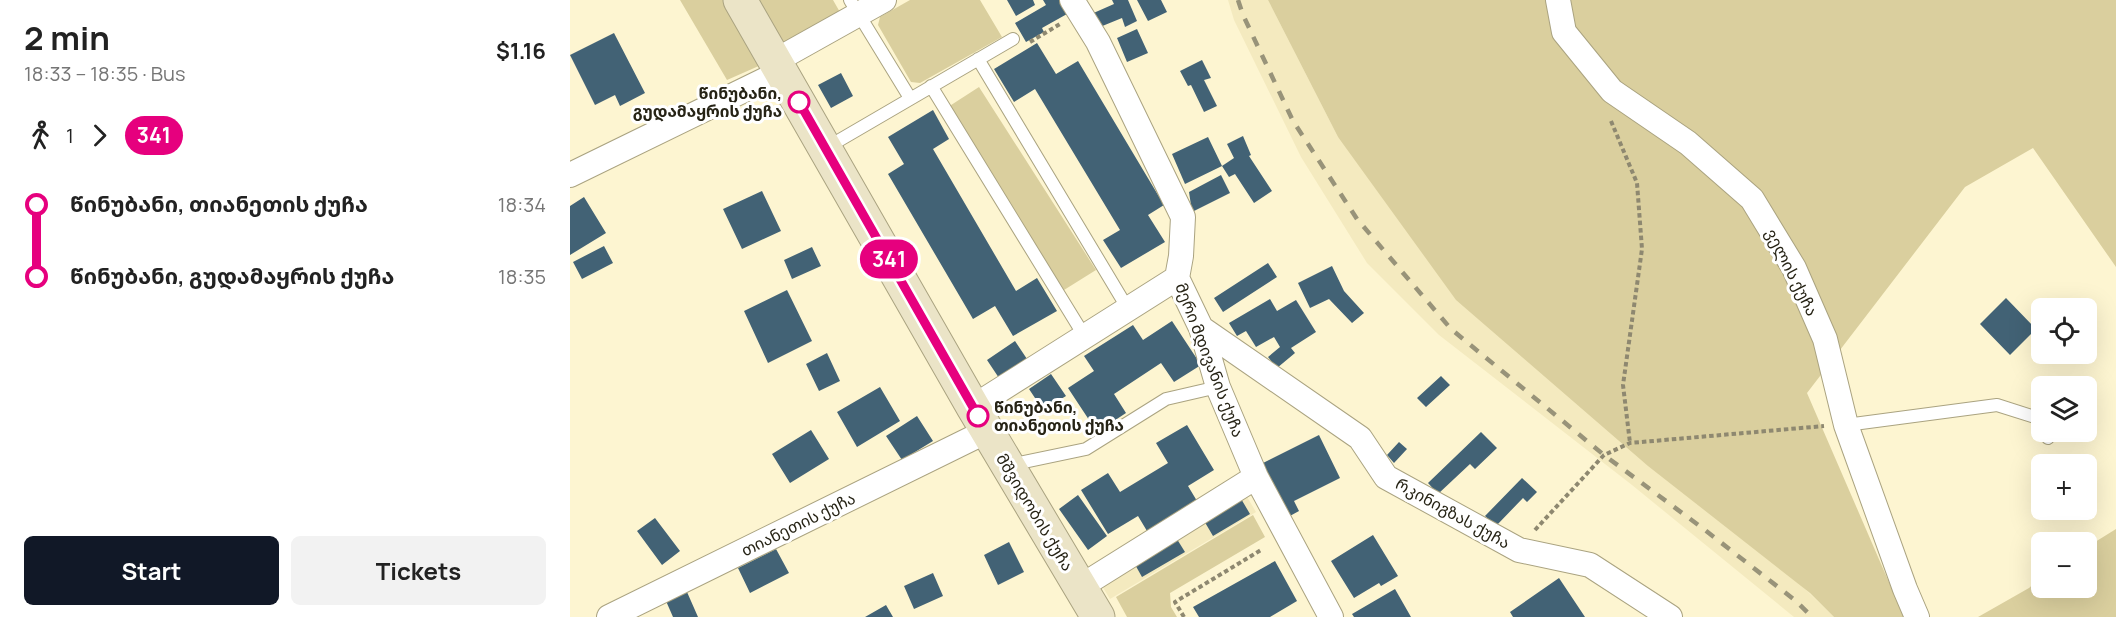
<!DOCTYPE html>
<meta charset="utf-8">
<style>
body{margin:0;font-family:Manrope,"Noto Sans Georgian",sans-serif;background:#f2f2f2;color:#222;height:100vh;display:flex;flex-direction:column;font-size:22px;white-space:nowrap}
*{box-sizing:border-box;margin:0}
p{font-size:20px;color:#767676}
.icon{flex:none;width:33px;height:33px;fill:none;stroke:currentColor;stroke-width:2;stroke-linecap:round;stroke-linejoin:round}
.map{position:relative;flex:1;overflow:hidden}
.details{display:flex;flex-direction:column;background:#fff;width:570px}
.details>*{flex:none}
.badge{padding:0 12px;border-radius:20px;font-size:21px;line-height:39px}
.fabs{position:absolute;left:1461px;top:298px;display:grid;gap:12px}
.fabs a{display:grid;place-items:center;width:66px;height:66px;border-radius:9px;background:#fff;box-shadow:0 6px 24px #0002;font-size:30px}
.map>.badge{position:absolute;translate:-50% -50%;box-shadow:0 0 0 3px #fff}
.legs{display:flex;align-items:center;gap:9px;height:66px;padding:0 24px;font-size:20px}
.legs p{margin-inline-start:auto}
.headline{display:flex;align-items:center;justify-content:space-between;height:102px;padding:0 24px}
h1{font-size:33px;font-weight:700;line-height:45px}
.button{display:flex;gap:12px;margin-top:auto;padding:12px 24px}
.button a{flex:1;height:69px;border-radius:9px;background:#111827;color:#fff;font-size:24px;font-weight:700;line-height:69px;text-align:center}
.button a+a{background:#f2f2f2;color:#222}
ul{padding:0 24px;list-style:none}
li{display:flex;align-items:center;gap:21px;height:72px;font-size:22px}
li i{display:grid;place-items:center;width:9px;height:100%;margin:0 8px;background:currentColor}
li i::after{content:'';width:15px;height:15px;margin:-8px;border:4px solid;border-radius:50%;background:#fff}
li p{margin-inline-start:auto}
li:first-child i{background:linear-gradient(#0000 50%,currentColor 0)}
li:last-child i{background:linear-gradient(currentColor 50%,#0000 0)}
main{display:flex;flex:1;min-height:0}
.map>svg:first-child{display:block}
.built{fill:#f4eabf}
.green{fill:#dacf9e}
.building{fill:#426275}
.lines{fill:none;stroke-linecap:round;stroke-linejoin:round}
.lane-casing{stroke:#aaa380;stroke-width:14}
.street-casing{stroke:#aaa380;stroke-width:26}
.secondary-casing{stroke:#aaa380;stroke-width:35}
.path{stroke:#8e8870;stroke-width:4;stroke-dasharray:4.5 3;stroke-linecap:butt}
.lane{stroke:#fff;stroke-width:12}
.street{stroke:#fff;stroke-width:24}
.secondary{stroke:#ebe4c7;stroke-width:33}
.rail{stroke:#989379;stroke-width:4.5;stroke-dasharray:10 10;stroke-linecap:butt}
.line-1-casing{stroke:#fff;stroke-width:14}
.line-1{stroke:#e6007e;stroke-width:9}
.stop-1-dot{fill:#fff;stroke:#e6007e;stroke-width:3}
.labels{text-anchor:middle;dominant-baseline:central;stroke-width:6;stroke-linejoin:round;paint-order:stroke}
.stop-label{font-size:16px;font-weight:bold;fill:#262315;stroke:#fff;text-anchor:end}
.street-label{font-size:16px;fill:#262315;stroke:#fff}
</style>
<main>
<section class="details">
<div class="headline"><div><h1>2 min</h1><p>18:33 – 18:35 · Bus</p></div><b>$1.16</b></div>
<div class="legs"><svg class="icon" aria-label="walk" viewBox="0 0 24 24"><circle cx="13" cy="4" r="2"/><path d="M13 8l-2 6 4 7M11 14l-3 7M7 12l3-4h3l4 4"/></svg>1<svg class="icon" aria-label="forward" viewBox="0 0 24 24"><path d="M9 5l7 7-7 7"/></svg><b class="badge" style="background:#e6007e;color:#fff">341</b></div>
<ul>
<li><i style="color:#e6007e"></i><b>წინუბანი, თიანეთის ქუჩა</b><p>18:34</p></li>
<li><i style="color:#e6007e"></i><b>წინუბანი, გუდამაყრის ქუჩა</b><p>18:35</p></li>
</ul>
<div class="button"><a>Start</a><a>Tickets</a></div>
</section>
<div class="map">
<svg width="1546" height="617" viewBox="0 0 1546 617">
<rect width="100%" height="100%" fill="#fdf5d1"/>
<!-- built -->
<path class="built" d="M658,0H698L768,137L1264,617H1224L1062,485L869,335L797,263L731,157L664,20Z
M673,490L686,512L540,599L529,581Z"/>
<!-- green -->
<path class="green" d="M110,0H154L191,65L157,80Z
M185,0H263L271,14L212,46Z
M340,0H410L432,37L350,83L341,82L308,25L310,17Z
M698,0H1546V267L1463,148L1395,187L1237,393L1334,617H1264L1240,593L1078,466L886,300L768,137Z
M409,87L526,270L494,290L378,107Z
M683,515L695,537L600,593L601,607L607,617H557L546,597Z
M1546,529V617H1408L1459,588L1471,577L1472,588H1516L1517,547Z"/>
<!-- building -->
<path class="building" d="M437,0H463L465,5L446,16Z
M473,0H489L497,14L472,28L474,32L456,42L445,23L476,5Z
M542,0H558L567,21L555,27L552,18L525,29L519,15L544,4Z
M567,0H591L597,12L578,21Z
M567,29L578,53L557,62L547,38Z
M44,33L75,93L50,106L45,95L25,105L0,55Z
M467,43L486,74L508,61L594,205L578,215L595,242L551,268L533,240L550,230L465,89L444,102L424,69Z
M632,60L641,78L634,80L647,106L634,112L621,85L618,86L610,71Z
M271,73L283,96L261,108L248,85Z
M363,110L379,139L363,149L446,291L467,278L487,311L443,336L425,306L403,319L318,174L334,164L318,137Z
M673,136L681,155L679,156L702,191L684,203L665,174L659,177L652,166L664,158L657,144Z
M638,137L652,166L615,184L602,154Z
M651,175L660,193L622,212L619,192Z
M192,191L211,231L172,249L153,209Z
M14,197L36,233L0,255V206Z
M34,246L43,263L12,279L3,262Z
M242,247L251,266L222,279L214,260Z
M698,263L707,277L653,312L644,298Z
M762,266L774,291L794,313L782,323L759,299L740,308L728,283Z
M217,290L242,341L198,363L174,311Z
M1436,298L1466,329L1440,355L1410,324Z
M700,299L707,311L726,300L746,332L721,348L725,353L707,368L698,357L710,347L704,337L686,347L676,331L667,336L659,323Z
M602,321L631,365L604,382L591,363L544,394L556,413L527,432L498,388L524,371L514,356L563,325L573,340Z
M445,341L457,359L429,378L417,360Z
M257,353L270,381L249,391L236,364Z
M481,374L496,396L473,410L459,389Z
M871,376L880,385L856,407L847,398Z
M310,387L330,421L287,447L267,412Z
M347,416L363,441L332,460L316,436Z
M617,425L644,470L618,486L627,501L577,531L568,516L538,534L511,490L538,473L550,492L598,463L586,443Z
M241,430L259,459L220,483L202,454Z
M911,432L927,448L905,469L900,464L868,494L858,483Z
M749,435L770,478L724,501L729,511L718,517L691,464Z
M829,442L837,449L824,463L817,455Z
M952,478L967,492L957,502L953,498L926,526L915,516Z
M508,495L537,536L518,550L489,509Z
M670,497L680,514L643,536L633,519Z
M85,518L110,551L92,565L67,531Z
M803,535L828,576L811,586L809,583L784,598L761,561Z
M605,536L615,552L572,577L563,561Z
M439,542L454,572L428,585L414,555Z
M206,549L219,573L180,593L168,568Z
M705,561L727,601L700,617H629L623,607Z
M363,573L373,596L344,609L334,586Z
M989,578L1015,617H943L940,612Z
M825,589L841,617H784L782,614Z
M117,592L128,617H103L96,601Z
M316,605L323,617H295Z"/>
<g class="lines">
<defs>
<path id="lane" d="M280,0L340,98
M408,59L558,309
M361,86L515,337
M256,148L443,39
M1276,425L1427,405L1471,419L1472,421
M1476,432L1478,438
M439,465L516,449L596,399L648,387"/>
<path id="street" d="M502,0L528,42L613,217L611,256L607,278L631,328L648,387L686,477L761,617
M988,0L994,32L1042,91L1118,143L1182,199L1224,268L1255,339L1276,425L1335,589L1347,617
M205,61L314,0
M0,175L211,72
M631,328L790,438L816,477L949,550L1020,565L1100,617
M403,407L607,278
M510,587L686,477
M39,617L417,431"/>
<path id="secondary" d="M170,0L403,407L528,617"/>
</defs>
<!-- lane casing -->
<use href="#lane" class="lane-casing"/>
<!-- street casing -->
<use href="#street" class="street-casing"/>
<!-- secondary casing -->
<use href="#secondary" class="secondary-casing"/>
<!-- path -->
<path class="path" d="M460,42L490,24
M1041,121L1067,183L1072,249L1053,385L1060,443
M965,530L1034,455L1060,443L1254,426
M614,617L605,602L691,550"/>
<!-- lane -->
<use href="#lane" class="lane"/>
<!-- street -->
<use href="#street" class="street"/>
<!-- secondary -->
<use href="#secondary" class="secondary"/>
<!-- rail -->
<path class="rail" d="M668,0L673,15L723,121L787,219L881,329L1034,455L1131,527L1226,601L1242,617"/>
</g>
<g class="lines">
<defs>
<path id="line-1" d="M229,102L408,416"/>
</defs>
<!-- line-1 casing -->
<use href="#line-1" class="line-1-casing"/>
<!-- line-1 -->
<use href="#line-1" class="line-1"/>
</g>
<!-- markers -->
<g class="stop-1-dot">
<circle cx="229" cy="102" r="10"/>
<circle cx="408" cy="416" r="10"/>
</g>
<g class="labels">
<!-- stop labels -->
<g class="stop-label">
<text x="212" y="93">წინუბანი,<tspan x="212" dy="18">გუდამაყრის ქუჩა</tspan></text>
<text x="424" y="407" text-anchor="start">წინუბანი,<tspan x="424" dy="18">თიანეთის ქუჩა</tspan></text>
</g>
<!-- street labels -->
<g class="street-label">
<text transform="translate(1222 272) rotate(63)">ველის ქუჩა</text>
<text transform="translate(640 360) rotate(69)">მერი მდივანის ქუჩა</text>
<text transform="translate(465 512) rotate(59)">მშვიდობის ქუჩა</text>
<text transform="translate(883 513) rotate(29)">რკინიგზას ქუჩა</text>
<text transform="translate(228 524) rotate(-26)">თიანეთის ქუჩა</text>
</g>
</g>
</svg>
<div class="fabs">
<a><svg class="icon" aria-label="locate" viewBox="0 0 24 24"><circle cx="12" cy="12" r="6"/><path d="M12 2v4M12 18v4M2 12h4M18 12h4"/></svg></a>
<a><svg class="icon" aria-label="layers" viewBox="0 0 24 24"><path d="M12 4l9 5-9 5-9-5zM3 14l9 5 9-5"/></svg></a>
<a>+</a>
<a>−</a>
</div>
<b class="badge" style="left:319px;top:259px;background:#e6007e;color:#fff">341</b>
</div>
</main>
